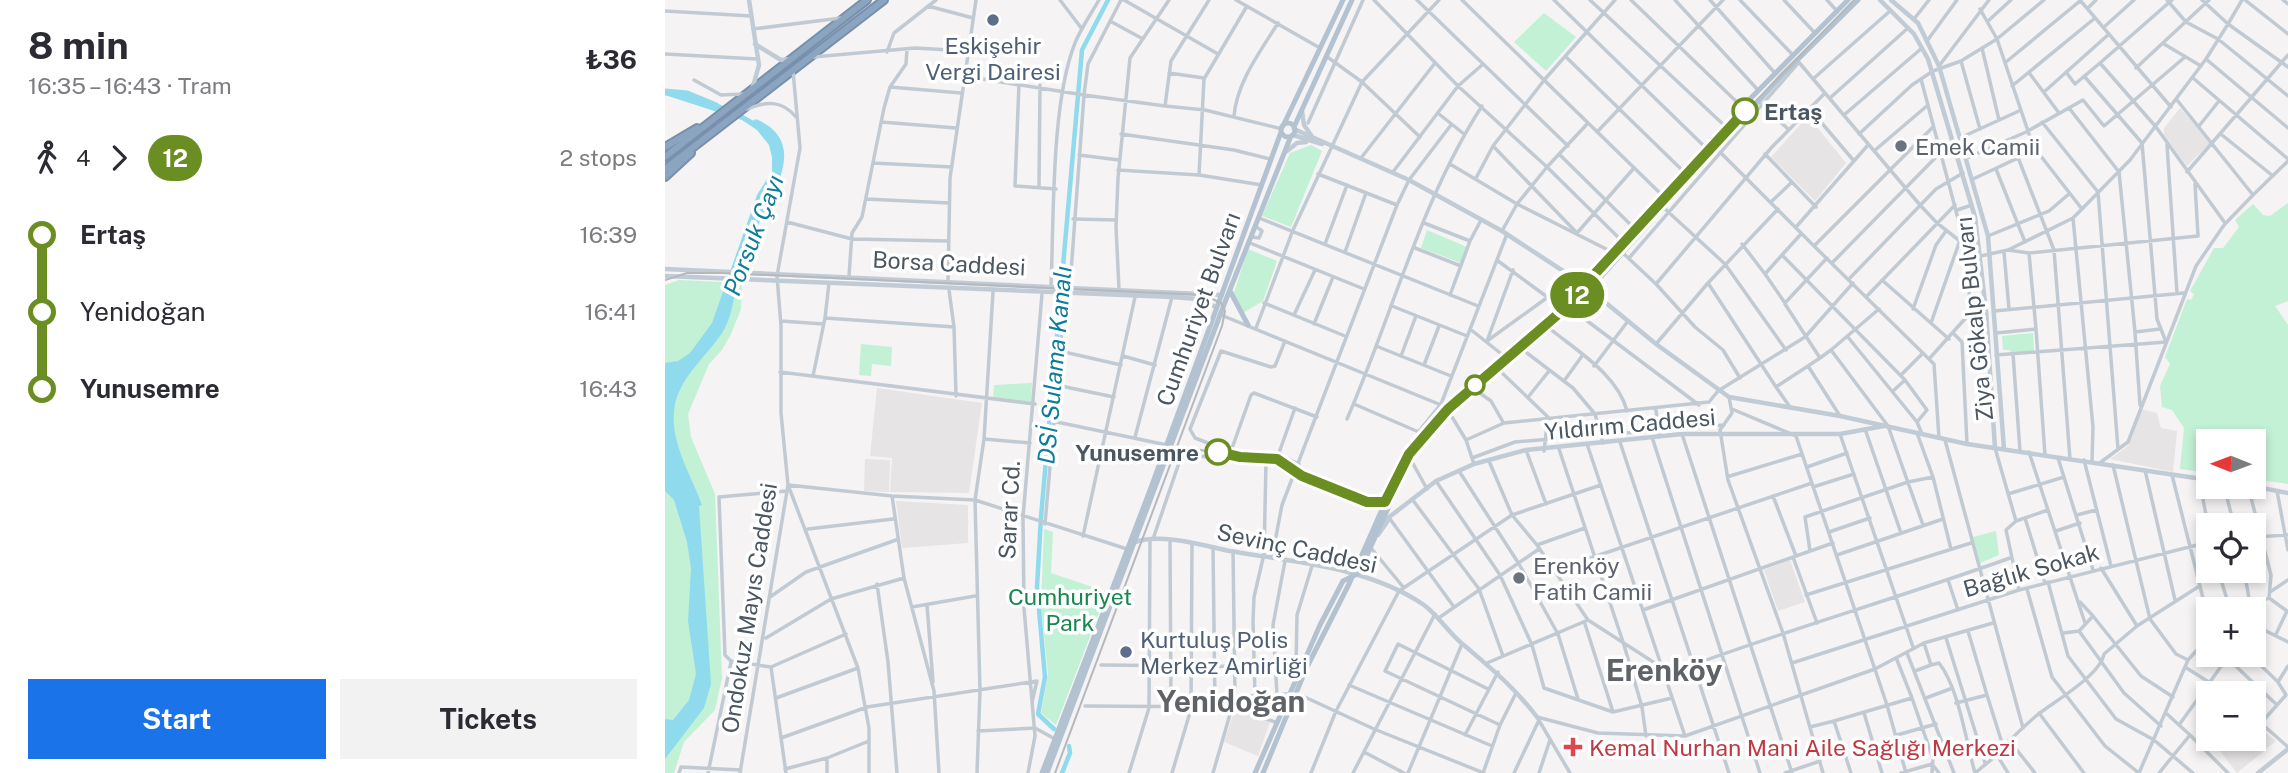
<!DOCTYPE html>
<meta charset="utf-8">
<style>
body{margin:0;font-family:"Public Sans",sans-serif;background:#f2f2f3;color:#2b2b33;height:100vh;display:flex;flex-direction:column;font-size:26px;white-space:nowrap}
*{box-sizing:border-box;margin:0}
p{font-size:23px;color:#7c7c81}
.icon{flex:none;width:38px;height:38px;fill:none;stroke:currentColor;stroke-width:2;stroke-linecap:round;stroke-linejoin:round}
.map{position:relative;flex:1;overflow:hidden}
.side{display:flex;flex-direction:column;background:#fff;width:665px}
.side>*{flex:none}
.badge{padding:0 14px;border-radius:23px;font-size:24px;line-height:46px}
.needle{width:46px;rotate:271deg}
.controls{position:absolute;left:1531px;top:429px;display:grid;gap:14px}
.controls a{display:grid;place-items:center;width:70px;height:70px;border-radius:0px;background:#fff;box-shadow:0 4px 10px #0003;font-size:35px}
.map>.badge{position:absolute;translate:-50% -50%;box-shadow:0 0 0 4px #fff}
.legs{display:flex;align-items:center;gap:10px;height:77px;padding:0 28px;font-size:23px}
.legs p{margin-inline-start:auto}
.headline{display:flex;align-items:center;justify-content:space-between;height:119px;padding:0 28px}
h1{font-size:38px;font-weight:700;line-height:52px}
.cta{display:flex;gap:14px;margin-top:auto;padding:14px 28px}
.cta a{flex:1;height:80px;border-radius:0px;background:#1a73e8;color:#fff;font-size:28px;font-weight:700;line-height:80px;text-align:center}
.cta a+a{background:#f2f2f3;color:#2b2b33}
ul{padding:0 28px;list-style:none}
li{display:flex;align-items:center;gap:24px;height:77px;font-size:26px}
li i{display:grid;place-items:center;width:10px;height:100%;margin:0 9px;background:currentColor}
li i::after{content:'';width:18px;height:18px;margin:-9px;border:5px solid;border-radius:50%;background:#fff}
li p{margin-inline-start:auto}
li:first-child i{background:linear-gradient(#0000 50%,currentColor 0)}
li:last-child i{background:linear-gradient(currentColor 50%,#0000 0)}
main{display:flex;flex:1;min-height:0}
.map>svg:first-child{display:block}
.education{fill:#e6e4e5}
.green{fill:#c3f1d5}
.water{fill:#90daee}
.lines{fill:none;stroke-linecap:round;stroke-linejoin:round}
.canal{stroke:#90daee;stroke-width:4.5}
.river{stroke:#90daee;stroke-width:7}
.highway-casing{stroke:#7690ad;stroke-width:10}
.street{stroke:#c1cad2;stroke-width:3.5}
.secondary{stroke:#c1cbd6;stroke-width:4.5}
.primary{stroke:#b3c2d1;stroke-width:5}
.highway{stroke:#8ba5c1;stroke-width:6}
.tram{stroke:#b5b8bd;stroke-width:2}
.line-1-casing{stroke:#fff;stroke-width:16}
.line-1{stroke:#6b8e23;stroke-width:10}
.service-dot{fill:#5c6f8a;stroke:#fff;stroke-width:2.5}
.stop-1-dot{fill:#fff;stroke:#6b8e23;stroke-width:3.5}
.worship-dot{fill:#6b7280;stroke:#fff;stroke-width:2.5}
.health-dot{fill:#e0444e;stroke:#fff;stroke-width:2.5}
.labels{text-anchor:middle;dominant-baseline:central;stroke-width:7;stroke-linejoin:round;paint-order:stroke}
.service-label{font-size:23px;fill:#4e5e75;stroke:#fff}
.stop-label{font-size:23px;font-weight:bold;fill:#4a5661;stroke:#fff;text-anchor:start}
.worship-label{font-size:23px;fill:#5b616d;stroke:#fff;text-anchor:start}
.street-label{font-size:23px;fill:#4a5661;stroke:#fff}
.park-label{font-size:23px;fill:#17864f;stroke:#fff}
.health-label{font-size:23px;fill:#be3a42;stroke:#fff;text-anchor:start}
.water-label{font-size:24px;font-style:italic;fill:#0c7c9b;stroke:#fff}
.district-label{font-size:30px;font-weight:bold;fill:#5f6368;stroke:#fff}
</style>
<main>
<section class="side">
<div class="headline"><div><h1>8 min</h1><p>16:35 – 16:43 · Tram</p></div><b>₺36</b></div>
<div class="legs"><svg class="icon" aria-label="walk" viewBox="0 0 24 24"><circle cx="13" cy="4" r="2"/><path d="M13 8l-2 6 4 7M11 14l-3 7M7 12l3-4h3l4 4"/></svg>4<svg class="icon" aria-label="forward" viewBox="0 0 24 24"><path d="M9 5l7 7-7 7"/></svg><b class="badge" style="background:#6b8e23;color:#fff">12</b><p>2 stops</p></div>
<ul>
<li><i style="color:#6b8e23"></i><b>Ertaş</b><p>16:39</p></li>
<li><i style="color:#6b8e23"></i><span>Yenidoğan</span><p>16:41</p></li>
<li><i style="color:#6b8e23"></i><b>Yunusemre</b><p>16:43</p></li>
</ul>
<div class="cta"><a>Start</a><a>Tickets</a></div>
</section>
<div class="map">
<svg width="1623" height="773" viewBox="0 0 1623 773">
<rect width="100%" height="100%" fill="#f5f3f3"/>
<!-- education -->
<path class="education" d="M1515,108L1545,143L1522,166L1499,135V128Z
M1143,116L1181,163L1150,201L1106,157Z
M212,388L317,403L304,493L225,492L227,458L205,456Z
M1476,409L1492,413L1496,428L1512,431L1508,472L1445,459L1463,446Z
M200,459L225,460L224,492L199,491Z
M231,501L303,505V543L237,548Z
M1125,560L1140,602L1113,611L1099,570Z
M570,709L605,722L593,756L559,742Z
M1589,723L1611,741L1572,773L1546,739L1589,738Z"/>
<!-- green -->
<path class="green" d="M879,13L911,37L881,71L849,42Z
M646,145L657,151L626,227L597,216L625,153Z
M1623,203V301L1610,306L1623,325V484L1589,479V441H1544L1543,473L1515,469L1519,428L1507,410L1497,407L1495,386L1505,364L1500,357L1522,299L1526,300L1529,294L1525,291L1549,248H1558L1574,227L1570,220L1588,204L1598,215L1605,216Z
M762,230L802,247L796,263L756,248Z
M583,249L612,261L598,301L578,313L568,296Z
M14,280L77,283L76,309L66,334L57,350L44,364L23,414L26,437L50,494L57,678L50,710L19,742L9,773H0V285Z
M1368,333L1369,351L1346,353L1345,350H1338L1337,336Z
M196,344L227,347L226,366L207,364L206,376L194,375Z
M367,383L366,402L328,399L329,385Z
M379,529L388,532L386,573L442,592L391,725L376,713L383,674L376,606Z
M1331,531L1334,555L1315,563L1308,537Z"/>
<!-- water -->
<path class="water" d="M0,90C32,95 115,117 115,159C115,180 106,188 97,202C92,208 82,246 78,257C68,282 72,310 57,333C41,357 17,375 10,404C3,440 25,472 37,505L34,506L46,684L39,708L0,759V719L8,720L24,700L31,674L23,621L26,568L22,542L9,500L0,491V363L13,361L25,353L47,323L92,195L107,171V157L104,145L92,130L77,120L0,95Z"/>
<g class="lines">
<!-- canal -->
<path class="canal" d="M389,729L373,714L380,677L372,587L376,517L417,50L443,0
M397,773L405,753L404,746"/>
<!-- river -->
<path class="river" d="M0,92L22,94L51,106
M90,224C103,193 140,144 91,123"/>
<defs>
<path id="highway" d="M0,147L32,128
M0,157L202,0
M0,169L219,0
M0,177L26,153"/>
</defs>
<!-- highway casing -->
<use href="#highway" class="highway-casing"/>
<!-- street -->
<path class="street" d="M395,0L417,29
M456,0L423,64L419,95L500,106L506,61L544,0
M459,0L553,54
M571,0L655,48
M709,0L793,86L882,167L923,123
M752,0L903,146
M797,0L998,196
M889,0L1040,147
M925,0L1060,126
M950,0L880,79L828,146L912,233L969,168
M966,0L1077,107
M1010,0L1093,90
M1045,0L1109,72
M1075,0L1127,54
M1119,0L1149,32
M1162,0L1172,11
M1415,0L1506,107
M1502,0L1521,22L1553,39L1623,96
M1507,0L1435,63L1491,127L1560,223
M1537,0L1563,24L1577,0
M1580,0L1623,34
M1618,0L1623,4
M263,6L308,18
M1423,8L1431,0
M1315,9L1332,39L1368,146L1417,209L1465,160L1541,59L1623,128
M0,11L86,16
M1249,19L1264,0
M445,21L478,39
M1323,21L1346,0
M1439,27L1469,0
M88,29L176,18
M1262,41L1292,0
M1499,44L1536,66
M1317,48L1334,120
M222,52L229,33L271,0
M0,54L92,59
M661,56L697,82L755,137
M148,57L250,48L302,51
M901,57L1018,171
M1541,59L1563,24L1623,67
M1132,60L1255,205L1272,223L1300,245L1256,79
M1296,61L1315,129
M1341,62L1415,1
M1274,66L1324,0
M1471,68L1544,0
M1401,72L1410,84L1435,63
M504,73L539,78
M1365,74L1394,113
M298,76L419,95L405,286
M1528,78L1623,159
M1148,79L1225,11
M29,80L56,95L79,94
M354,83L350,186L391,189
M1347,86L1430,18
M225,87L296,93
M1379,92L1444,34
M1165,98L1243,28
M1096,104L1123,129
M500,106L540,110L617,129
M1144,108L1189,161
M1404,108L1454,172L1470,332L1495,329
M82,109C101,101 117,100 131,117
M774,114L799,134
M1179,115L1257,48
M569,116C572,82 595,52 613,23
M216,122L291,128
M1377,122L1433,192L1453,449
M643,123L698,0
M1534,126L1554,101
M932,132L1058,0
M456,134L569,150L605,159
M1194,134L1247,85L1268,71L1296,61L1332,39L1379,0
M1557,135L1608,176
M1297,137L1354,111
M1502,145L1512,293
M1052,149L1149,246L1268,127
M1209,151L1263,105
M894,154L969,228
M1100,154L1151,207
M414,155L454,160
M696,158L770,63
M1302,158L1361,132L1418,100L1439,126L1520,57
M1354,160L1389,250L1405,459
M208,163L287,167
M785,164L852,204L949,253
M1331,169L1360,242
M453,170L534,175L597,185
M728,172L793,86L817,65
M1522,172L1623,55
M653,174L732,205
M534,175L539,79L582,6
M811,178L828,146
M1308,179L1370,150
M374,187L375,85
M1588,195L1623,161
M201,199L284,203
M1106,202L1127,182
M999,208L1060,264L1121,350
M1113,209L1043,283L1111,387L1143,366
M1292,210L1307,205
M594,218L813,306
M1408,218L1428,427L1427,461
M408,219L451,220
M122,222L187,239L284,241
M759,223L805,241
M1131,227L1203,145
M837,231L852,204L882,167L958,242
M1136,234L1117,255L1240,380L1228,391
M1323,236L1384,211L1404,194
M587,237L594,238L597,231L590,226
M585,243L699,289
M660,244L682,185
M1077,244L1100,274
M1300,245L1306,312
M1149,246L1269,364L1274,438
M750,248L796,266
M1343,250L1364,253L1533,236L1530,184
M680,252L701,193
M1339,252L1344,309
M959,254L991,284L1107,147L1160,93
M1117,255L1100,274L1120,303L1162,258
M964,258L1134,62
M1302,259L1343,250L1408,218L1417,209
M833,261L896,307
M1167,263L1275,153
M848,270L822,341L883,297
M184,276L187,233L197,217L219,108L225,87L241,64L242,49
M1184,279L1271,189L1298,173
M1217,280L1284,339
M283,282L285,178L311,0
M991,284L1030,327L1058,350L1075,378
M386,285C389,218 386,103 410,43C416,28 426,14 434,0
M454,289L451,227L453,178L465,58L504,0
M284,290L289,327L291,396
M785,295L805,241L816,220
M1201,297L1290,205
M599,303L680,336
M1120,304L1155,358L1166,350
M727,306L802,336
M905,308L1034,405
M1214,309L1166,350L1223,426L1258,525
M1248,309L1271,245L1281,231
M1329,311L1519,293
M556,315L781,407L801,440L809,464
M629,315L650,270
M160,318L164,283
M116,321L158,324
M1266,323L1294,243
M649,324L668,277
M591,328L628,230L697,82L774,0
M884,328C912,351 953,375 962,411
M805,329L839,356
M1371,329L1380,455
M1331,333L1371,329L1364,253
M1470,333L1475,405
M1289,334L1297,342L1302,444
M1182,336L1252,422L1257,434
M620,341L610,366L606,367L556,351L525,429L530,438L569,453L614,455L634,464
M991,344L1043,283
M711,346L786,376
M858,350L908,388L930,414L938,443
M395,351L456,365
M1348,354L1355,451
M1331,355L1501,342L1492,319L1477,143L1419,76
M458,356L490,365
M736,356L751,316
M1155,358L1143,366L1175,416
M1264,359L1306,312L1321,311
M759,365L774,326
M929,366L963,321
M834,370L883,417L879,451
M115,372L370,404
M1236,375L1257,354
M148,376L160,318L289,327
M1240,380L1262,410L1252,422
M899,381L917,356
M391,385L449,397
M1111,387L1125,407
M812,391L826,401L838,422
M864,396L884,371
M1064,397L1067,413L1055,430L1063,480L1118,633L1158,773
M689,404L756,433
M1067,409L1131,436L1222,705L1241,773
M991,410L994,437
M682,419C727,316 756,200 817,106
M387,421L502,445
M1200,429L1236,533
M754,431L776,404L842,234
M1252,433L1268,477L1286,549
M1017,434L1127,773
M1175,434L1248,647
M470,437L507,297
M987,437L1095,773
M319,439L365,443
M801,440L839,423L1044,402L1053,391L1140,337L1188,283
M1280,440L1358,728
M955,442L1064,773
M922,444L1020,736
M1330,448L1351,521
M894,449L959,645L977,707L981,736
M861,450L881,504
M566,451L586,395L589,393L652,417
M1364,452L1420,623
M807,458L850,442L1059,425
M1393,458L1428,570
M746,460L762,489
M1419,460L1446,566
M824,461L847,515L872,545L923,620L996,667
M1436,462L1463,442L1531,266L1559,225L1588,195L1512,100
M610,464L630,408
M1448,465L1485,619L1511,654L1523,660
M1142,467L1182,453
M1480,470L1510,600
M794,471L854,564L893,634L913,699
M1507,475L1544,622
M1065,476L1137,454
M1534,479L1544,530
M771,481L835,575L867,645L879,688L948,712L1007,698
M123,485L227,496L310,500L462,549
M123,485L193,668L204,728V773
M1559,486L1569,525
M1583,486L1606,575L1604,598
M1148,487L1189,474
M121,491L54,497L60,655L66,661L106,667L181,634
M1612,491L1623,550
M1343,494L1399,477
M227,496L239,578L269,691L274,773
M1108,496L1131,556
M747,499L814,589L838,656
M1412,515L1431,510
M1360,518L1380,583
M725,519L789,607
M380,524L400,294
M143,529L228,519
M1391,531L1415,523
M1164,532L1205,518
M418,536L470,297
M1589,537L1623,535
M488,539L515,460L522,454L574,462L607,463L629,477
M505,540L506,708
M872,545L920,528
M548,547L550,708
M706,548L739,588
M1145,551L1140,517L1243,482L1268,477
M1172,555L1278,519
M607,557L617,505L732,205L744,180L786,125
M1128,557L1152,623
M1436,568L1472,626
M890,570L1147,483
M1553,570L1565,609
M1579,570L1585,604
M1283,580L1293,610
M1383,582L1403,656L1451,719L1489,740L1528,773
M212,584L223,662L232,773
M1362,589L1387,677L1440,746L1474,773
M1354,590L1341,530L1351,521L1383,510
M1605,592L1623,580
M1141,595L1306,543
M105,597L141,572L231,540
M1604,598L1622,611
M1415,602L1428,616
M262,605L268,682
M247,607L310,596
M1580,609L1604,598
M978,610L1168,543
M775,617L874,549
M920,624L948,712
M1589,625L1623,642
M1303,631L1322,695
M1414,631L1459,693L1496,726
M1399,633L1414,631L1428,616L1476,676L1508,697
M1611,634L1622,611
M101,638L166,599L239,578
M1281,638L1320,763
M1259,643L1266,665L1274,663C1294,688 1301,742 1310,773
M1242,653L1289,773
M1584,654L1613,682L1621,695L1596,723
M1562,658L1611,704
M822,663L923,620
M1127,663L1354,590L1544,542
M436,665L634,667
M631,666L632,615L647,566
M106,667L121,773
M1520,667L1561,693
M1250,671L1266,665
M1000,675C1114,632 1231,599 1345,558
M1613,682L1623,666
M684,685L827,746
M823,689L733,644L720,671L835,725
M631,693L709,729L819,773
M612,695L608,625L620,561
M590,696L588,621L589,597L599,554L601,463
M570,697L624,694
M111,698L193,668
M1247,698L1268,759L1267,773
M1261,698L1285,689
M1291,703L1322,695L1338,746
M420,706L568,707L610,722
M1199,713L1217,773
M1374,713L1419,773
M872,717L933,733L1020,736L1210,669L1259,643L1328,623
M872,717L905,773
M1589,717L1623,747
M1514,725L1565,654
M1145,727L1169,721
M313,731L370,728L390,739
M800,735L833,672
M1232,735L1271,724
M1525,735L1563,773
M116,738L202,707L372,681L367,702
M1344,740L1370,773
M699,752L739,773
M162,758V773
M120,769L162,758L204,741
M14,773L16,767L76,770
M43,773L66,662
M75,773L123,485L116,413V326L112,276L135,148L128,71
M312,773L315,691L310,500L319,439L328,292
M363,773L370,736L359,608L358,517L377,294
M464,773L484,708L485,539
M507,773L526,709L527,544
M548,773L570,697L568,551
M646,773L671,711L734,591L847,515L936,485
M688,773L770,614
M743,773L797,644
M818,773L835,725L851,693
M849,773L874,720
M874,773L885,740
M1120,773L1155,761
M1186,773L1169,721L1247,698L1232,660
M1236,773L1267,764L1274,773
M1310,773L1332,755
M1343,773L1332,755C1344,740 1357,728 1371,716C1388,702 1435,676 1439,654L1472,626L1533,587
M1474,773L1523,660L1544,637
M1494,773L1525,735L1502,714"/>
<!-- secondary -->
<path class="secondary" d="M84,0L94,65L87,90
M1215,0L1249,34L1263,59L1310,217L1321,311L1330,448
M1226,0L1253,23L1274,66L1323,236L1339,449
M90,44L116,60L126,59
M637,111L639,125L646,135
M629,129L744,180L837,231L918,284L991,344L1064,397L1175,416L1302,444L1544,480
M628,135L657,144
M622,151L632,143L641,142
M0,269L557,295
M0,276L507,297L533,299L551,307
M1587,486L1623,493
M719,521L771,481L809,464L861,450L1017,434H1175L1219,426
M713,535L724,519
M470,542C498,533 536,545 565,551C628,562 704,567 759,605C775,617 784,634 800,646C828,670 849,687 872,717
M1593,773L1623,749"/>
<!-- primary -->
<path class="primary" d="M616 130a7 7 0 1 1 14 0a7 7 0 1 1-14 0Z
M618,126L678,0
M629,127L687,0
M565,291L583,325
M377,773L487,485L616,132
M382,773L560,302L626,136
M590,773L655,625L678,581L694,573L741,468L756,445L787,411L877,335L925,289L1117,75L1193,0
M598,773L641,669L684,584L742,453L801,387L890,313L949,253L1077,107L1183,0"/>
<!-- highway -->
<use href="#highway" class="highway"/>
<!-- tram -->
<path class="tram" d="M0,280L22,273H57L539,295L556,303L560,311L557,326L390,773
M510,457L516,449L524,447L572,459L608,460L639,479L705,505L723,502L743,460L784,410L889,321L939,270L1051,142L1189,0"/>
</g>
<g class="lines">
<defs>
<path id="line-1" d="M553,452L575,457L612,459L637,476L702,502H720L744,454L783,409L891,316L1080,111"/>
</defs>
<!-- line-1 casing -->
<use href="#line-1" class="line-1-casing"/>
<!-- line-1 -->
<use href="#line-1" class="line-1"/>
</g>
<!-- markers -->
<g class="service-dot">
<circle cx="328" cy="20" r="7"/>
<circle cx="461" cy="652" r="7"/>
</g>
<g class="stop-1-dot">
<circle cx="1080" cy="111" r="12"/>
<circle cx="810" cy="385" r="9"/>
<circle cx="553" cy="452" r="12"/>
</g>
<g class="worship-dot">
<circle cx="1236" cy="146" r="7"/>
<circle cx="854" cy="578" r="7"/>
</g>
<path class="health-dot" d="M904.5 736.5h7v7h7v7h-7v7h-7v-7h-7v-7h7z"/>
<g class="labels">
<!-- service labels -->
<g class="service-label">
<text x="328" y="45">Eskişehir<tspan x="328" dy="26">Vergi Dairesi</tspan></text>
<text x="475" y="639" text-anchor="start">Kurtuluş Polis<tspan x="475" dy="26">Merkez Amirliği</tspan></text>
</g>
<!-- stop labels -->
<g class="stop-label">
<text x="1099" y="111">Ertaş</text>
<text x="534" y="452" text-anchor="end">Yunusemre</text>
</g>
<!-- worship labels -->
<g class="worship-label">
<text x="1250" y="146">Emek Camii</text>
<text x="868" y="565">Erenköy<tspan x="868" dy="26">Fatih Camii</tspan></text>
</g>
<!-- street labels -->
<g class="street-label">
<text transform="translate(284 263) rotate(3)">Borsa Caddesi</text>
<text transform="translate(533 309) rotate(-70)">Cumhuriyet Bulvarı</text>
<text transform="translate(1309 319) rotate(-96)">Ziya Gökalp Bulvarı</text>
<text transform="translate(965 424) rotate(-5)">Yıldırım Caddesi</text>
<text transform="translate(344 510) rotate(-87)">Sarar Cd.</text>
<text transform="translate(632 548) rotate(12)">Sevinç Caddesi</text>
<text transform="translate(1366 570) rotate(-16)">Bağlık Sokak</text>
<text transform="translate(84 608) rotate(-81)">Ondokuz Mayıs Caddesi</text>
</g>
<!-- park labels -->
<g class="park-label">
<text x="405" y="596">Cumhuriyet<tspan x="405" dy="26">Park</tspan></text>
</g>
<!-- health labels -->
<g class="health-label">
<text x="924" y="747">Kemal Nurhan Mani Aile Sağlığı Merkezi</text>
</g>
<!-- water labels -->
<g class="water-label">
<text transform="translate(88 235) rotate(-69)">Porsuk Çayı</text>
<text transform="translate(389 365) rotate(-85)">DSİ Sulama Kanalı</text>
</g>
<!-- district labels -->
<g class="district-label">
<text x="999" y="670">Erenköy</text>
<text x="566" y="701">Yenidoğan</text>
</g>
</g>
</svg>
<div class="controls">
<a><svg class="needle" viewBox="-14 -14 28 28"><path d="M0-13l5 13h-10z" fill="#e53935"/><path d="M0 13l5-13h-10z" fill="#7c7c81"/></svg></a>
<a><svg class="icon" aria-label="locate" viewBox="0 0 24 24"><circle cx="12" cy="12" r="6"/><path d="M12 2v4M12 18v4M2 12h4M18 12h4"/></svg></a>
<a>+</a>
<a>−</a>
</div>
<b class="badge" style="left:912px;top:295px;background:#6b8e23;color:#fff">12</b>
</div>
</main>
